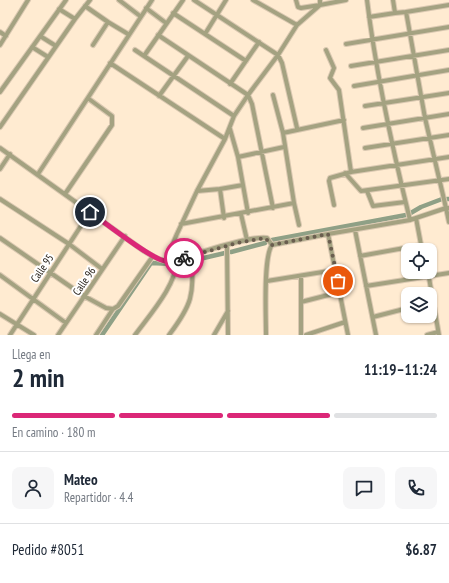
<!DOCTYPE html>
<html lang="es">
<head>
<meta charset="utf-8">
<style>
	body { margin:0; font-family:"PT Sans Narrow",sans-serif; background:#f6f6f7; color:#1f2937; height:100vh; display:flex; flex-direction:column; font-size:15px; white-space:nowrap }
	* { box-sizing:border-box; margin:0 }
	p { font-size:13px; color:#747a83 }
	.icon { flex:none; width:22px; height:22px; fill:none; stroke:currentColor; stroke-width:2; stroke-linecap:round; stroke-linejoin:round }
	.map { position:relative; height:335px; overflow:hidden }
	.sheet { display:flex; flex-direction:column; background:#fff; flex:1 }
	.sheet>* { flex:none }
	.buttons { position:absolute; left:401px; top:243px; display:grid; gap:8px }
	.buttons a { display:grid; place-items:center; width:36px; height:36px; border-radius:8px; background:#fff; box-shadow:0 1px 3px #0004; font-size:20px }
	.pin { position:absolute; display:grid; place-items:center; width:34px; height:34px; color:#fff; margin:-17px; border:2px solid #fff; border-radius:50%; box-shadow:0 1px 4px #0007 }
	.courier { position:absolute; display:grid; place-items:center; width:40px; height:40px; margin:-20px; border:3px solid #db2777; border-radius:50%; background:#fff; color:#222; box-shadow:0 1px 5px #0007 }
	.summary em { font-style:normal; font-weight:700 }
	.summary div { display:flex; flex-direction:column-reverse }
	.summary { display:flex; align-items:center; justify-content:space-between; height:68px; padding:0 12px }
	h1 { font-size:26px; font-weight:700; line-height:30px }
	.bar { display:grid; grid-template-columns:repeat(4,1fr); gap:6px 4px; align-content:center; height:48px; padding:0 12px }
	.bar i { height:5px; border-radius:3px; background:#e0e1e3 }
	.bar .active { background:#db2777 }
	.bar p { grid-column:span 4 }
	.line { display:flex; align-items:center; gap:10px; padding:0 12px; border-top:1px solid #e0e1e3 }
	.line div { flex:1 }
	.round { display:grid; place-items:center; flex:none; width:42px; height:42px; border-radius:8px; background:#f6f6f7 }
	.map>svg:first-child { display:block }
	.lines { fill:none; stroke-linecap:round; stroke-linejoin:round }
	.canal { stroke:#8fa086; stroke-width:4.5 }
	.minor-casing { stroke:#dac8b1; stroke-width:6 }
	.minor { stroke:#a4a281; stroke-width:4 }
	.done { stroke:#6a5e4f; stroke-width:4; stroke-dasharray:0 7.2 }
	.route { stroke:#db2777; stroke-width:5 }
	.labels { text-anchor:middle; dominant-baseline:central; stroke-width:4; stroke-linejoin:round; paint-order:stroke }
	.street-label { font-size:11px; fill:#191209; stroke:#fff }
</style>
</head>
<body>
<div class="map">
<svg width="449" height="335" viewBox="0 0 449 335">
	<rect width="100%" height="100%" fill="#ffebd1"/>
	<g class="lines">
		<path class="canal" d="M 447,199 L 449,199
			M 409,214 L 421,207 L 442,199
			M 272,240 L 406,215
			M 231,252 L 265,243
			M 195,260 L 225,253
			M 179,263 L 189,261
			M 102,335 L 151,263 L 173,264"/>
		<g class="minor-casing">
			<path id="minor" d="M 119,0 L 140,16
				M 194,0 L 278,55 L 282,63 L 297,128
				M 253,0 L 297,25
				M 296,0 L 298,7 L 301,8 L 320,5 L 320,0
				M 367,0 C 376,74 392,147 410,220
				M 85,6 L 108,22
				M 146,8 L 166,23
				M 59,9 L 75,19
				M 406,12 L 449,5
				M 173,13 L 246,61
				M 369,17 L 395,13
				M 0,32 L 6,36
				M 205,34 L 226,0
				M 158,35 L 248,95 L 252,104 L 273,208
				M 40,36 L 56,46
				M 346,44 L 449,27
				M 0,45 L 28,0
				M 93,45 L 108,22 L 128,34
				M 32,47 L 48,57
				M 135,50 L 234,116
				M 326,50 L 334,68 L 330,78 L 339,90 L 351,172
				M 144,56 L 183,0
				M 110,63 L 225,139
				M 351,66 L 449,50
				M 230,84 L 259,42
				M 354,86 L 449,70
				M 0,92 L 66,0
				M 159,96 L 188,56
				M 365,106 L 449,93
				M 0,127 L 75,19 L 90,0
				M 363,128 L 449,114
				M 230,129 L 238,157 L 248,213
				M 283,133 L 344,120
				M 0,148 L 144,251 C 151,255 159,261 167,261 C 175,261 183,257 191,255 C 209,250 250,236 267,238 L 272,245
				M 365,148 L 449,135
				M 238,157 L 284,147
				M 0,169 L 10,154
				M 345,173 L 361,191 L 449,179
				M 38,174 L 152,0
				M 197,191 L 220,189
				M 367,191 L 373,206 L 405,202
				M 65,194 L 112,125 L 112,116 L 89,99
				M 0,199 L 69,244 L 102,269
				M 294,203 L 299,225
				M 334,205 L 329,181 L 330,178 L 351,172 L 449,157
				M 449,208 L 446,208 L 449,222
				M 241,214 L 247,240
				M 224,218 L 220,189 L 243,185
				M 416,218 L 422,250
				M 181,224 L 294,203 L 283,133 L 273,95
				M 355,230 L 376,335
				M 328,234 L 348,335
				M 0,238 L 84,296 L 106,308 L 113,309 L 118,306 L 153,256
				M 227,245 L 228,335
				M 360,256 L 421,245
				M 166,261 L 176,236 L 197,191 L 225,139 L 234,116 L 248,95 L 278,55 L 297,25 L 320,5 L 346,0
				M 428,272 L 439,335
				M 0,275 L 66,323
				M 301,276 L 301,335
				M 267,281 L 335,270
				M 366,286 L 449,273
				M 301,302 L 340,292
				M 0,314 L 34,335
				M 373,317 L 408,308
				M 10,335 L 90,212
				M 58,335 L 125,236
				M 96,335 L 113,309
				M 135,335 C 148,317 179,282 176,260
				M 169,335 C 194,302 193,295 192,255 L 180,249 L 174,242
				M 214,335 L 228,311
				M 266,335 C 266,317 263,257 272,245 L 328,234 L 410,220 L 446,208 L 425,118 L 407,17 L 406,12 L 395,13 L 393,0
				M 306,335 L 345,322
				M 427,335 L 438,332"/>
		</g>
		<use href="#minor" class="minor"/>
	</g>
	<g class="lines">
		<path class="done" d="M 184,258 L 237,243 L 265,238 L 272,245 L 328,234 L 338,281"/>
		<path class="route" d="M 90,212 C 104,222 151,259 165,261 C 171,262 178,259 184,258"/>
	</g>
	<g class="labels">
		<g class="street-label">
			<text transform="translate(42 268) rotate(-56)">Calle 95</text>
			<text transform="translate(84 281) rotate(-56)">Calle 96</text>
		</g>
	</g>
</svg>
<div class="buttons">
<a><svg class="icon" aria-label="locate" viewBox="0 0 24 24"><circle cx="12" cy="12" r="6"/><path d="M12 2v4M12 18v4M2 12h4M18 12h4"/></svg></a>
<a><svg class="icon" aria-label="layers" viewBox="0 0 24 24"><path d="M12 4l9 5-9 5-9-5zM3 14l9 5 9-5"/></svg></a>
</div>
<div class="pin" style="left:338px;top:281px;background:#ea580c"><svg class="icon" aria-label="bag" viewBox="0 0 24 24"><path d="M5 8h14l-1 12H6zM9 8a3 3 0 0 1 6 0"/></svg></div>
<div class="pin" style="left:90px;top:212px;background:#1f2937"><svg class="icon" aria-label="home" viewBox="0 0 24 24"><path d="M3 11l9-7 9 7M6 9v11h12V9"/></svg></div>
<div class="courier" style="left:184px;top:258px"><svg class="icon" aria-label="bike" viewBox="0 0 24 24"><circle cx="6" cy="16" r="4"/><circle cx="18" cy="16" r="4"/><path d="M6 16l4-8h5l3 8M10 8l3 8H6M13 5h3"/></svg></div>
</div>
<section class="sheet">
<div class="summary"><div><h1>2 min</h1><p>Llega en</p></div><em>11:19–11:24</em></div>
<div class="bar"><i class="active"></i><i class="active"></i><i class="active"></i><i></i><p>En camino · 180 m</p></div>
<div class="line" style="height:72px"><a class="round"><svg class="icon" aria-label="person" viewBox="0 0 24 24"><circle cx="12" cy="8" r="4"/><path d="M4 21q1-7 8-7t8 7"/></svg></a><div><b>Mateo</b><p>Repartidor · 4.4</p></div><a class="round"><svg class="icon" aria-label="chat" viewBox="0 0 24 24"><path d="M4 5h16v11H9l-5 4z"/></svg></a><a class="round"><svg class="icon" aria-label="phone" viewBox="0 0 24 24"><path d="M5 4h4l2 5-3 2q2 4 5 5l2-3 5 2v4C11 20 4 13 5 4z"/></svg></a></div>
<div class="line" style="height:52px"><div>Pedido #8051</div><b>$6.87</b></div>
</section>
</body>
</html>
